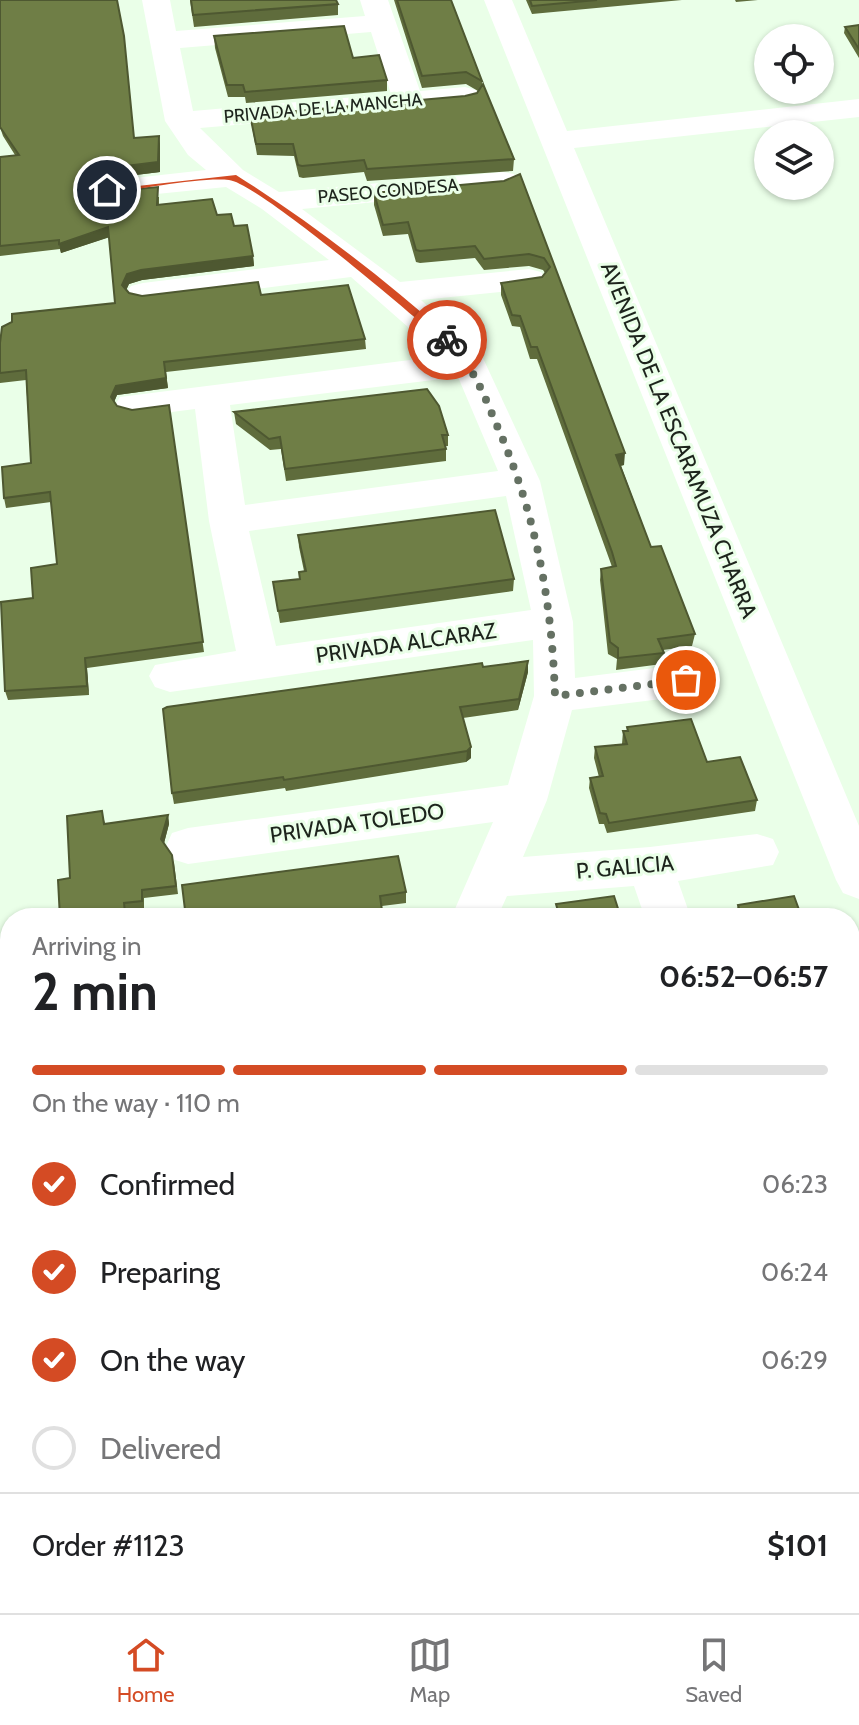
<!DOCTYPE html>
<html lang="en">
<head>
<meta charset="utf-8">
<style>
	body { margin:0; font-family:Cabin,sans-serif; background:#f2f2f2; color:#202124; height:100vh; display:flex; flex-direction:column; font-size:30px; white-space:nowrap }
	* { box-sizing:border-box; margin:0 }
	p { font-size:26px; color:#757577 }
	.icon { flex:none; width:44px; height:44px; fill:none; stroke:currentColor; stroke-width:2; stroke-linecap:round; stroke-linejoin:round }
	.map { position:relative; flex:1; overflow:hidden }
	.details { position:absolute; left:0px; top:908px; width:860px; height:706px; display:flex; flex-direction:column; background:#fff; border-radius:32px 32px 0 0; box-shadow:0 2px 6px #0004 }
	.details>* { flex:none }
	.buttons { position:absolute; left:754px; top:24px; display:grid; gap:16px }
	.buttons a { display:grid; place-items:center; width:80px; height:80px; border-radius:50%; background:#fff; box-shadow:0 2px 6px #0004; font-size:40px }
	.pin { position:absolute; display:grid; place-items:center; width:68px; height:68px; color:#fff; margin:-34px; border:4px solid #fff; border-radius:50%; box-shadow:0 2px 8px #0007 }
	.courier { position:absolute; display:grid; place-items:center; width:80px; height:80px; margin:-40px; border:6px solid #d44b24; border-radius:50%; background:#fff; color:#222; box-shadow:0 2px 10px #0007 }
	.summary em { font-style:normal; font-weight:800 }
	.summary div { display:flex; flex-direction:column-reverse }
	.summary { display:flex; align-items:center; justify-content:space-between; height:136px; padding:0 32px }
	h1 { font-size:52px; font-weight:800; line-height:60px }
	.bar { display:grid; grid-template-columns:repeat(4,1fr); gap:12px 8px; align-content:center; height:96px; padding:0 32px }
	.bar i { height:10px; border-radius:6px; background:#e0e0e0 }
	.bar .selected { background:#d44b24 }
	.bar p { grid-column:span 4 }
	.line { display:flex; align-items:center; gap:20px; padding:0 32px; border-top:2px solid #e0e0e0 }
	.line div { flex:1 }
	ol { padding:0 32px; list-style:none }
	li { display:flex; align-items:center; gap:24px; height:88px }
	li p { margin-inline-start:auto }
	li .icon { padding:8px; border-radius:50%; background:#d44b24; color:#fff; stroke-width:4 }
	li:last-child { color:#757577 }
	li i { width:44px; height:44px; border:4px solid #e0e0e0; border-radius:50% }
	.menu { display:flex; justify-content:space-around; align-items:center; height:112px; border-top:2px solid #e0e0e0; background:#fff; font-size:22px; color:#757577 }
	.menu a { display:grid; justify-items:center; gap:4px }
	.menu .selected { color:#d44b24 }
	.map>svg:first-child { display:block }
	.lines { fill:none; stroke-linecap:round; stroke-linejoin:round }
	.minor { fill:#fff; fill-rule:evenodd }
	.wall { fill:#5f6c3c }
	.shaded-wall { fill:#4e5831 }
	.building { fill:#6f7e46; stroke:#4e5831; stroke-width:2 }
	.route { fill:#d44b24 }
	.done { stroke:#657163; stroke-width:8; stroke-dasharray:0 14.4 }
	.labels { text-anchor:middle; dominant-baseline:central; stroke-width:6; stroke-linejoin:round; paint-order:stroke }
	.far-street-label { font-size:18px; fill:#1d241c; stroke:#eaffe8 }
	.street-label { font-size:22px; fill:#1d241c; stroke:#eaffe8 }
</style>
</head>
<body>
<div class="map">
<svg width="859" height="1613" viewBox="0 0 859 1613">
	<rect width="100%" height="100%" fill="#eaffe8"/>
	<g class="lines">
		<path class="minor" d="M 142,0 L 170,0 L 176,31 L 365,16 L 360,0 L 388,0 L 420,91 L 465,87 L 476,90 L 480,96 L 476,102 L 465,105 L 200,128 L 243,170 L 279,192 L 503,172 L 514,174 L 519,181 L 514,188 L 503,190 L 302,209 L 400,282 L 529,269 L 541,272 L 546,279 L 541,286 L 529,289 L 421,300 L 482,356 L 540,481 L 573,622 L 575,678 L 686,664 L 701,669 L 707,680 L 701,691 L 686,696 L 572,710 L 547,800 L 523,857 L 650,847 L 757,834 L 773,839 L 779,852 L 773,865 L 678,881 L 691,918 L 645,918 L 634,886 L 507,896 L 497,918 L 451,918 L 493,822 L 188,864 L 172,859 L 166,846 L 172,833 L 188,828 L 508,785 L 534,696 L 533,640 L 170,692 L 155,687 L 149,676 L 155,665 L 236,651 L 209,521 L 195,409 L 133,417 L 120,413 L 115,405 L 120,397 L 441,356 L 351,277 L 143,303 L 131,300 L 126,293 L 131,286 L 143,283 L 329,260 L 262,209 L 226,187 L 107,199 L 96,197 L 91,190 L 96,183 L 107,181 L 206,170 L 188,155 L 165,121 ZM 371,32 L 391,94 L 193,111 L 180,48 ZM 458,377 L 498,471 L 245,505 L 230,405 ZM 506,496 L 531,610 L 276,646 L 249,531 Z
			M 484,0 L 512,0 L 567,131 L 859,99 L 859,117 L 574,148 L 859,826 L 859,899 L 843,893 L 836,880 Z
			M 859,1279 L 859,1331 L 850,1332 L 850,1280 Z
			M 859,1576 L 859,1613 L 763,1613 L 767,1604 L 850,1604 L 850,1577 Z"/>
	</g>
	<path class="wall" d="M 190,0 L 338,4 L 338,15 L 194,27 Z
		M 394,0 L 451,0 L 482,81 L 482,86 L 514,159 L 513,171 L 367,181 L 364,172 L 303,178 L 299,177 L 294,156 L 257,155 L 250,115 L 465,96 L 477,93 L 478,91 L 466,84 L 422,88 Z
		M 526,0 L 682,0 L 532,14 Z
		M 735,0 L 758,0 L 736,2 Z
		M 859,25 L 859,58 L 844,33 L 845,27 Z
		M 214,36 L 353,58 L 387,80 L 387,91 L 246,103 L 245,97 L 228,97 L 215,48 Z
		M 0,127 L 135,138 L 159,136 L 160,145 L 160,172 L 95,180 L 91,187 L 94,190 L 105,192 L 159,197 L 159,205 L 217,215 L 234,226 L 253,256 L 254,266 L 142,280 L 129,284 L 126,290 L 129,293 L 142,296 L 261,295 L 365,339 L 366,349 L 166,372 L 168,388 L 117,395 L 114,402 L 117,406 L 132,410 L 169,405 L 204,652 L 87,668 L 89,695 L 8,700 L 5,691 L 33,598 L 57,564 L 51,502 L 6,508 L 4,498 L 31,463 L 26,380 L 0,383 L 0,343 L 115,303 L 109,237 L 61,253 L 60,249 L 0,256 L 0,157 L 15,155 L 3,136 Z
		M 520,174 L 624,465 L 621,466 L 651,547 L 695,634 L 692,646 L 663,650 L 664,653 L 662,664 L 616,670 L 617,659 L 608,654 L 600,580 L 601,569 L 612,567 L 611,564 L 537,359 L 530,359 L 520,327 L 512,326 L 501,295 L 501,283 L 542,277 L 545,273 L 543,270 L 529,266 L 484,270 L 475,258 L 420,263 L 416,262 L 408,234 L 383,236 L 374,205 L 374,193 L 504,181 Z
		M 234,412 L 448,435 L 448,446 L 446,446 L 446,461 L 286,481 L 281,449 L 270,450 L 236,424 Z
		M 298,535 L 514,579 L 513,591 L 280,623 L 273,582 L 300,579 L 304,571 L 299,547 Z
		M 483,667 L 528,672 L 518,710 L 463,718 L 471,758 L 466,762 L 286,791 L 285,788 L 174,804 L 172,793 Z
		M 627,727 L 707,762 L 757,800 L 755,811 L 607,833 L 604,824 L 599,824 L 589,788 L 590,778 L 599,777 L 594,758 L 595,747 L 622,744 L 623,731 L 627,731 Z
		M 168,815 L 169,824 L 164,843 L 174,863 L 178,894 L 144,898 L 144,909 L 127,911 L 127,918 L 60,918 L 70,878 L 104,820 L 105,824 Z
		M 406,892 L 406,903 L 382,906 L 186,918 Z
		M 556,904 L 621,918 L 556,918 Z
		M 738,905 L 802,918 L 736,918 L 735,916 Z
		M 850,1074 L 859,1097 L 859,1273 L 850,1247 Z"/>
	<path class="shaded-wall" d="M 159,136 L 160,145 L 160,172 L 95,180 L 89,192 L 87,182 L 94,170 Z
		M 108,227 L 110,237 L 61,253 L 59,244 Z
		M 253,256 L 254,266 L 142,280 L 129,284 L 124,295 L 122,285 L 127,274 L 141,270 Z
		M 164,362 L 168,388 L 117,395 L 112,407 L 111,397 L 116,386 Z
		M 625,453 L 624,465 L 615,466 L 616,455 Z
		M 85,658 L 87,668 L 89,695 L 87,686 Z
		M 528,661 L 528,672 L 518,710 L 519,699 Z
		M 471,747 L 471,758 L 466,762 L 467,751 Z
		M 168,815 L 169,824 L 163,847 L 161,839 Z
		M 859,1465 L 859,1470 L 850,1472 L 850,1470 L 853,1466 Z"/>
	<path class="building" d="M 0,0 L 117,0 L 124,36 L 134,138 L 159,136 L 158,162 L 94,170 L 87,182 L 94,190 L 105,192 L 158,187 L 157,205 L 212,199 L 217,215 L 231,214 L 234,226 L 247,225 L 253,256 L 141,270 L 127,274 L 122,285 L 129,293 L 142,296 L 258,282 L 261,295 L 348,285 L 365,339 L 164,362 L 166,378 L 116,386 L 111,397 L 117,406 L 132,410 L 169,405 L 203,642 L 85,658 L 87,686 L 5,691 L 1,602 L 33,598 L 31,568 L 57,564 L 50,492 L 4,498 L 2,467 L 31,463 L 26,370 L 0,373 L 0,343 L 2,327 L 12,322 L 12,314 L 115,303 L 108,227 L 59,244 L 59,240 L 0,246 L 0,157 L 19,155 L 0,127 Z
		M 191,0 L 336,0 L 338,4 L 193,15 Z
		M 397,0 L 451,0 L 482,81 L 466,72 L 422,76 Z
		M 530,0 L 597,0 L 532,6 Z
		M 859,25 L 859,49 L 845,27 Z
		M 344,26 L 353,58 L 379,55 L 387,80 L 245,92 L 243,85 L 227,85 L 214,36 Z
		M 483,84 L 514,159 L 367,169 L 364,160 L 302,166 L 298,165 L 293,144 L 256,144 L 250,115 L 465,96 L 477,93 Z
		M 520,174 L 625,453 L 616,455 L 651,547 L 661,546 L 695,634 L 658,639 L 664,653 L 618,658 L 618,648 L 610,642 L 601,569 L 616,566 L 612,552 L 537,347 L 531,347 L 520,316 L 512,315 L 501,283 L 542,277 L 550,267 L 544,258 L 529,254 L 484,259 L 475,246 L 420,251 L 416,250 L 408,222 L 383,225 L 374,193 L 504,181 Z
		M 427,389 L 439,406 L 448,435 L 442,435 L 446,449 L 285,469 L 280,437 L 269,439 L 234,412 Z
		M 495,510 L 514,579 L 278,611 L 273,582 L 300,579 L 299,572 L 306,571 L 298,535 Z
		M 528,661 L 519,699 L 460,707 L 471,747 L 467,751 L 284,780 L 283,777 L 172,793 L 163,709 L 167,707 L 482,663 L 483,667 Z
		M 691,719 L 707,762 L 740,757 L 757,800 L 609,823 L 606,814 L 600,813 L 590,778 L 603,776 L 595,747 L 627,744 L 623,731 L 628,731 L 627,727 Z
		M 102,811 L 104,824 L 168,815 L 161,839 L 172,855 L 176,886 L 142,890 L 142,901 L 124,903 L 125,912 L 84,918 L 60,918 L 58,880 L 70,878 L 67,816 Z
		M 398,856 L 406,892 L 380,896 L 383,918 L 186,918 L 182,885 Z
		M 614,896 L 621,918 L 560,918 L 556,904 Z
		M 794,896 L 802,918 L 742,918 L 738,905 Z
		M 850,1074 L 859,1097 L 859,1252 L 850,1226 Z
		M 859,1381 L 859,1465 L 853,1466 L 850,1459 L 850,1383 Z
		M 151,1604 L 210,1604 L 211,1613 L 151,1613 Z"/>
	<path class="route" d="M 236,175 C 312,223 383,278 450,337 L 450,342 L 443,342 C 413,315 258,183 229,180 C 200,177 138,190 107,193 L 102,190 Z"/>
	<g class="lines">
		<path class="done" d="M 447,340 C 475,369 482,391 498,428 C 536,515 552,602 555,696 L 686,680"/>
	</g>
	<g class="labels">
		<g class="far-street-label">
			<text transform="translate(323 108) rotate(-5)">PRIVADA DE LA MANCHA</text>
			<text transform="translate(388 191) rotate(-5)">PASEO CONDESA</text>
		</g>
		<g class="street-label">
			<text transform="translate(679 440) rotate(68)">AVENIDA DE LA ESCARAMUZA CHARRA</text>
			<text transform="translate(406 643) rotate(-8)">PRIVADA ALCARAZ</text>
			<text transform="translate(357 823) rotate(-8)">PRIVADA TOLEDO</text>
			<text transform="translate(625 867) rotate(-5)">P. GALICIA</text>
		</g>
	</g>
</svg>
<div class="buttons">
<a><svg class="icon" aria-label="locate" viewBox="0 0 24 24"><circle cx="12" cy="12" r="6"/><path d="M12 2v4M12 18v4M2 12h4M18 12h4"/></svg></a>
<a><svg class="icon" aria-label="layers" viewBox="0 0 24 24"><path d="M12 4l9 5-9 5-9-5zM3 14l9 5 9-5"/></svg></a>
</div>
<div class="pin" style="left:686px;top:680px;background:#ea580c"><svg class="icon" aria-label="bag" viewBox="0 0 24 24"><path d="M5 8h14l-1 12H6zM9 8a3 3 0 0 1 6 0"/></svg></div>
<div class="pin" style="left:107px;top:190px;background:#1f2937"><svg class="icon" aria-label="home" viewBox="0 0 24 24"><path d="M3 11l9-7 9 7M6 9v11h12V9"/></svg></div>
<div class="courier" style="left:447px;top:340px"><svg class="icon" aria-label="bike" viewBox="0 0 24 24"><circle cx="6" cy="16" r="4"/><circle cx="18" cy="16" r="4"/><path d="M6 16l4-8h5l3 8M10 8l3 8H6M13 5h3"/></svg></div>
<section class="details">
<div class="summary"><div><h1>2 min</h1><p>Arriving in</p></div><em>06:52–06:57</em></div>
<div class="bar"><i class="selected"></i><i class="selected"></i><i class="selected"></i><i></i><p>On the way · 110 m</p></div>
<ol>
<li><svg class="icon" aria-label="check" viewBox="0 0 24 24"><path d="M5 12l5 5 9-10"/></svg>Confirmed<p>06:23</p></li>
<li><svg class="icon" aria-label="check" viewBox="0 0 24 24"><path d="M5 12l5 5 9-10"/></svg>Preparing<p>06:24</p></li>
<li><svg class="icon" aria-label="check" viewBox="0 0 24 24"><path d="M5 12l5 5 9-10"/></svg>On the way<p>06:29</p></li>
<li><i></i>Delivered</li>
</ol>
<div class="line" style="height:104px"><div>Order #1123</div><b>$101</b></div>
</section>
</div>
<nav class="menu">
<a class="selected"><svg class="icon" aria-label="home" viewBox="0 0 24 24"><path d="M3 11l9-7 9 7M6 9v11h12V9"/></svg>Home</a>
<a><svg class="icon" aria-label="map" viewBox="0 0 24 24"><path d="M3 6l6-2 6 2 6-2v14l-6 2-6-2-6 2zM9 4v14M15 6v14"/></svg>Map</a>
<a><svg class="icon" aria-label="saved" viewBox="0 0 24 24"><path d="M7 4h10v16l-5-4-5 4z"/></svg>Saved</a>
</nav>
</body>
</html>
